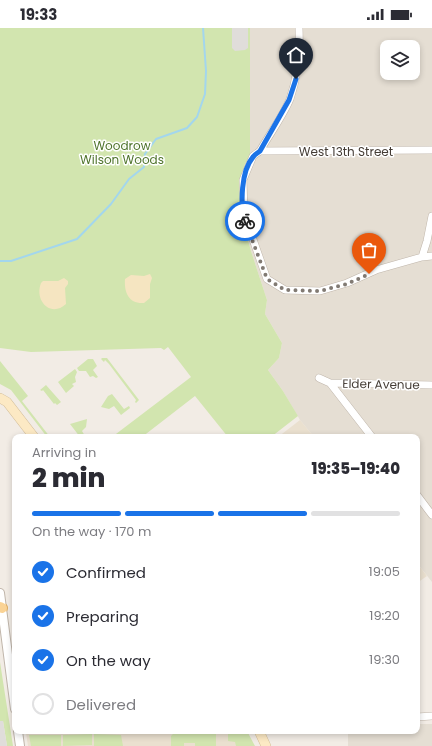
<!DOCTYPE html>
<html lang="en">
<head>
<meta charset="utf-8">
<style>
	body { margin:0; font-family:Poppins,sans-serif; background:#f2f2f3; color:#2b2b33; height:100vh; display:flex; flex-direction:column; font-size:15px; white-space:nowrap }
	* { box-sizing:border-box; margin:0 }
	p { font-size:13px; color:#7c7c81 }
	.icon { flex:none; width:22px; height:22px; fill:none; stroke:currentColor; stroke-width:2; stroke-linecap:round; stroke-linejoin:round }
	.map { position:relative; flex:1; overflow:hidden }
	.drawer { position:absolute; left:12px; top:406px; width:408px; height:300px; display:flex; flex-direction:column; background:#fff; border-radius:8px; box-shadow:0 2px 6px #0003 }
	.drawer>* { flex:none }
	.buttons { position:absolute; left:380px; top:12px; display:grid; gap:8px }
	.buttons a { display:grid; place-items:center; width:40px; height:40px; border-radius:8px; background:#fff; box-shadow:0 2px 6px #0003; font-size:20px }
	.pin { position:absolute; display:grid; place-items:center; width:34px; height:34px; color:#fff; margin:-41px -17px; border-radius:50% 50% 50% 0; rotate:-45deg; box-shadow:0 0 4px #0007 }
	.pin .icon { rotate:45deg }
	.courier { position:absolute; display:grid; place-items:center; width:40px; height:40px; margin:-20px; border:3px solid #1a73e8; border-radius:50%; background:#fff; color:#222; box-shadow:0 1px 5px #0007 }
	.headline em { font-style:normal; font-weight:800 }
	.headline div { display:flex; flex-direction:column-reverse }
	.headline { display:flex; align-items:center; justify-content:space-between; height:68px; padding:0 20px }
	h1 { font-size:26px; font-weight:800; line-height:30px }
	.bar { display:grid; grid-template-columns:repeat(4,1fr); gap:6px 4px; align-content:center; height:48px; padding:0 20px }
	.bar i { height:5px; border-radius:3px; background:#e1e1e2 }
	.bar .current { background:#1a73e8 }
	.bar p { grid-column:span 4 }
	ol { padding:0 20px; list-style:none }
	li { display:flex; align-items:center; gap:12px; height:44px }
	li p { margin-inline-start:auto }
	li .icon { padding:4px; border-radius:50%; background:#1a73e8; color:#fff; stroke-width:4 }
	li:last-child { color:#7c7c81 }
	li i { width:22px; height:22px; border:2px solid #e1e1e2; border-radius:50% }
	.status { display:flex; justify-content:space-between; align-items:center; height:28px; padding:0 20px; background:#fff; direction:ltr }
	.status svg { height:11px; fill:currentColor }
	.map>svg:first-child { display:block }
	.residential { fill:#e5ded3; fill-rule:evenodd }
	.education { fill:#eae0cf }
	.green { fill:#d2e5af }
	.sand { fill:#f5e5c1 }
	.parking { fill:#e0ddda }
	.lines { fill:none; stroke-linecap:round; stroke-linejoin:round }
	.stream { stroke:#a3d6ed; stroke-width:2 }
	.minor-casing { stroke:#c0b6ab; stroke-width:8 }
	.tertiary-casing { stroke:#c0b6ab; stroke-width:10 }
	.secondary-casing { stroke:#d0bb96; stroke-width:10 }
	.primary-casing { stroke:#dfae66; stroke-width:12 }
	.minor { stroke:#fff; stroke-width:7 }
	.tertiary { stroke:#fff; stroke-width:8 }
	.secondary { stroke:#fce9c4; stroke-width:9 }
	.primary { stroke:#fad395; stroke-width:10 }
	.done { stroke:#817a73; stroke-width:4; stroke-dasharray:0 7.2 }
	.route { stroke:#1a73e8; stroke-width:5 }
	.labels { text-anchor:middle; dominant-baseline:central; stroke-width:3; stroke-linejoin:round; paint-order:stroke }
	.park-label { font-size:12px; fill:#4e732b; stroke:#fff }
	.street-label { font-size:12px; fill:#443c35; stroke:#fff }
</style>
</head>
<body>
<div class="status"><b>19:33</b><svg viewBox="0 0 49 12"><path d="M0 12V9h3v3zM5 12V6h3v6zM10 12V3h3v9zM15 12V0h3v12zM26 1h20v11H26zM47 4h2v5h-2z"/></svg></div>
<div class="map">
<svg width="432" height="718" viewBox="0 0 432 718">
	<rect width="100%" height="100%" fill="#f2ece5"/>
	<path class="residential" d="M 250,0 L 432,0 L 432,554 L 417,535 L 417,409 L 314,409 L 300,392 L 283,363 L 268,342 L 279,330 L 282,315 L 265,286 L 267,272 L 251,223 L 240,182 L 241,149 L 245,136 L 250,127 ZM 387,19 L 413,19 L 413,45 L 387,45 Z
		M 417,696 L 432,696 L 432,718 L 348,718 L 348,703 L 417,703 Z"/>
	<path class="education" d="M 300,392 L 314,409 L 278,409 Z
		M 417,535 L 427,548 L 417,555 Z
		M 27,703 L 247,703 L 254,718 L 28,718 L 26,705 Z"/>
	<path class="green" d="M 0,0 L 250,0 L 250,127 L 245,136 L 241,149 L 240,182 L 251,223 L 267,272 L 265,286 L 282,315 L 279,330 L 268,342 L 283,363 L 298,388 L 271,409 L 228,409 L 195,368 L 142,409 L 112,409 L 191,349 L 168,319 L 164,322 L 161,320 L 31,324 L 0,320 Z
		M 102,330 L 107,330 L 139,372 L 136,375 L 135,374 L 136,372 L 109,336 L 105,332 L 104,334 L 101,331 Z
		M 88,331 L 93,331 L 97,338 L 93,342 L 98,349 L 96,350 L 93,348 L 90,349 L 86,343 L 79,343 L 77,340 Z
		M 0,333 L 28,368 L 22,373 L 50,409 L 47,409 L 11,362 L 0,356 Z
		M 75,341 L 77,344 L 75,349 L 76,354 L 72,356 L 74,358 L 66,365 L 58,354 Z
		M 46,357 L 61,374 L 57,377 L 55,375 L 54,376 L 43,362 L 42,363 L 40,362 Z
		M 112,366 L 124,381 L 129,378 L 130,380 L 121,387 L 114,378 L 109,381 L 101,379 L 108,368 Z
		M 87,391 L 86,399 L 82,403 L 85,408 L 87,409 L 80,409 L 70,396 Z
		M 0,634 L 13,718 L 7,718 L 3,693 L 0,693 Z
		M 174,705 L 216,705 L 216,718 L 195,718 L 195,715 L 184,715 L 184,718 L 171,718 L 171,708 Z
		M 228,705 L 248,705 L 255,718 L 236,718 L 235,714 L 228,713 Z
		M 92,706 L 92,717 L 63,718 L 63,707 Z
		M 94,706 L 121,707 L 123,718 L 94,718 Z
		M 29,707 L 61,707 L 61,718 L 31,718 Z"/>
	<path class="sand" d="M 150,246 L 152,250 L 150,256 L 150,270 L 144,275 C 129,276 124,265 125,251 L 131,247 L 144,248 Z
		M 64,250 L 68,253 L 68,256 L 65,260 L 66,276 C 51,290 34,273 41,255 L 43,253 L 58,253 Z"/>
	<path class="parking" d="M 232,0 L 248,0 L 248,20 L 245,22 L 235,23 L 232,20 Z
		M 0,693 L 3,693 L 7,718 L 0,718 Z"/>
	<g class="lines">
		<path class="stream" d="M 0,233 L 11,233 L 77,211 L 111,176 L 129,151 L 144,139 L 145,126 L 156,111 L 187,100 L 197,89 L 205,66 L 206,43 L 203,0"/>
		<g class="minor-casing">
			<path id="minor" d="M 299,0 C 300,24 298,48 290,71 C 283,88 269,107 260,123 L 253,128 L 243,152 L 244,186 L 267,251 L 285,262 L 320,263 L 347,255 L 376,242 L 422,229 L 432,228
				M 260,123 L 432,122
				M 422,229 L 427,213 L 432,188
				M 319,350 L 330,355 L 372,409
				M 330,355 L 432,357
				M 417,467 L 432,487
				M 417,689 L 432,688"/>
		</g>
		<g class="tertiary-casing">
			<path id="tertiary" d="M 0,565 L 15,681
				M 18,703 L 20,718"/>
		</g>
		<g class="secondary-casing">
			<path id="secondary" d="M 0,370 L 7,374 L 34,409
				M 259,703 L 266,718"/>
		</g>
		<g class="primary-casing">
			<path id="primary" d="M 0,579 L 2,580"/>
		</g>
		<use href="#minor" class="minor"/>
		<use href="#tertiary" class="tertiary"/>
		<use href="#secondary" class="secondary"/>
		<use href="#primary" class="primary"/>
	</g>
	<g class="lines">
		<path class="done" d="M 245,193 L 267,251 L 285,262 L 320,263 L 347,256 L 369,246"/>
		<path class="route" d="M 245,193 C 240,176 241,143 253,129 C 255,126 258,125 260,123 L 289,72 L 296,51"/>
	</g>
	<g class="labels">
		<g class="park-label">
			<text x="122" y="117">Woodrow<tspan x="122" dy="14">Wilson Woods</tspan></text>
		</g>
		<g class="street-label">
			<text x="346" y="123">West 13th Street</text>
			<text transform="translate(381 356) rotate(1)">Elder Avenue</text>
		</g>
	</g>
</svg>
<div class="buttons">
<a><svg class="icon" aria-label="layers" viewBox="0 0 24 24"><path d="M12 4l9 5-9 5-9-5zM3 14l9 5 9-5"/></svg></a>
</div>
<div class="pin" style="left:369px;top:246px;background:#ea580c"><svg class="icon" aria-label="bag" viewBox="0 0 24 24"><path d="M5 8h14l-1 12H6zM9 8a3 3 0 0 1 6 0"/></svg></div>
<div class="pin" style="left:296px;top:51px;background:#1f2937"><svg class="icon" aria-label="home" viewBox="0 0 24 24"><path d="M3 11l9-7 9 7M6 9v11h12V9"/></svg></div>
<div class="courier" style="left:245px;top:193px"><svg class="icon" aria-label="bike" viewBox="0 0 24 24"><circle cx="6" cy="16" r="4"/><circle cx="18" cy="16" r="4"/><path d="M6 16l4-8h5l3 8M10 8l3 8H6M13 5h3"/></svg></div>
<section class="drawer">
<div class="headline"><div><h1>2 min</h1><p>Arriving in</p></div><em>19:35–19:40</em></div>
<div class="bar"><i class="current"></i><i class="current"></i><i class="current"></i><i></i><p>On the way · 170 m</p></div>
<ol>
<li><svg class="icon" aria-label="check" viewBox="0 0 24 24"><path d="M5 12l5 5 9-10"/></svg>Confirmed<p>19:05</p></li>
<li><svg class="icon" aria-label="check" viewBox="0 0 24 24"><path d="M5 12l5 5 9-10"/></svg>Preparing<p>19:20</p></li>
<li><svg class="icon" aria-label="check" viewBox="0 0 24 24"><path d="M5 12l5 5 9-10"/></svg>On the way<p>19:30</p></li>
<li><i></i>Delivered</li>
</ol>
</section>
</div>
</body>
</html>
